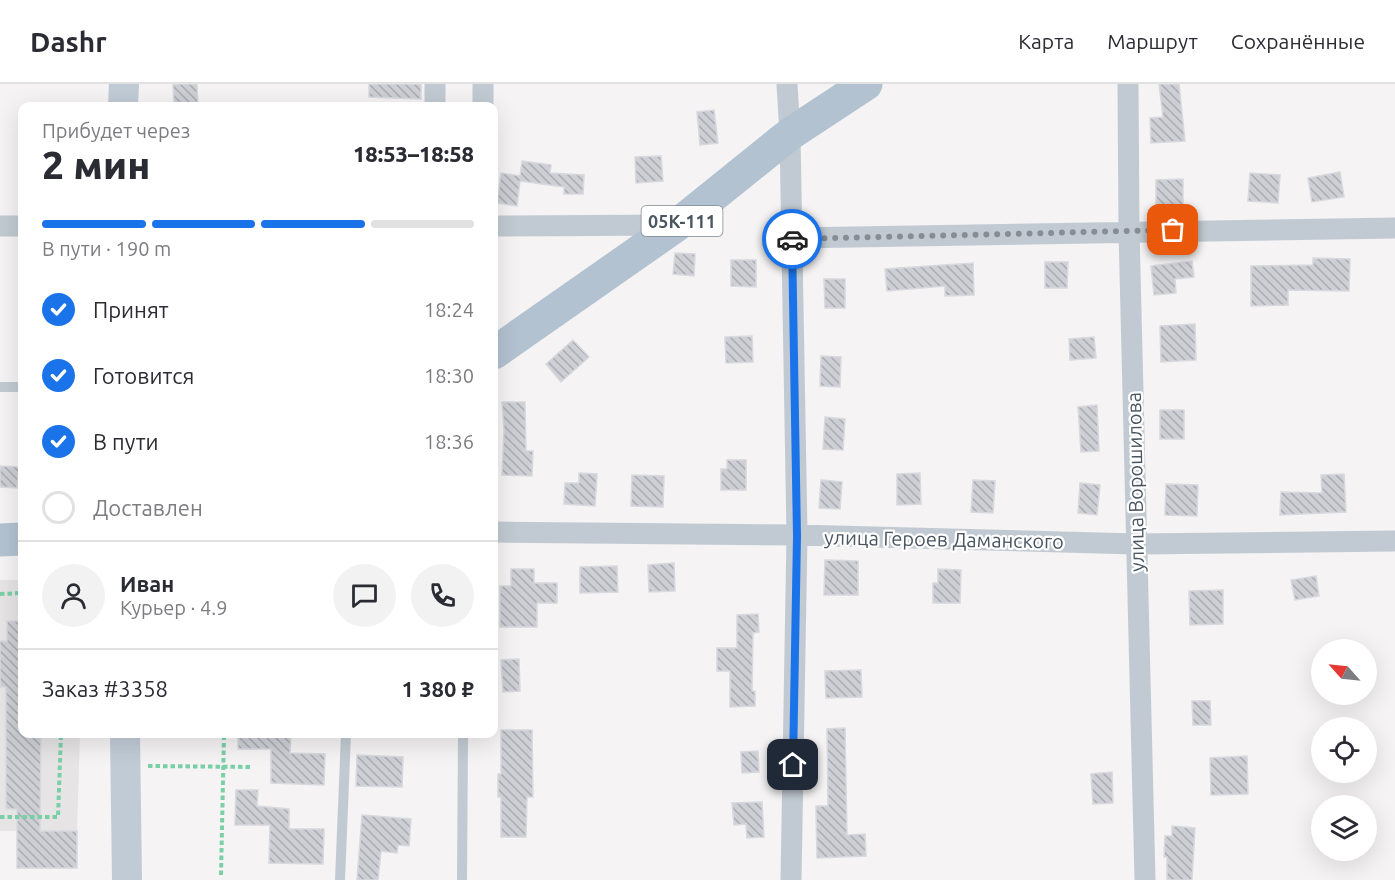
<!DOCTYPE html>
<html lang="ru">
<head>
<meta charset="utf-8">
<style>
	body { margin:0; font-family:Ubuntu,sans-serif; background:#f2f2f3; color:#2b2b33; height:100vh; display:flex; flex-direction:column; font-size:22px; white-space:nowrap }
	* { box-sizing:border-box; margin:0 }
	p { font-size:20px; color:#7c7c81 }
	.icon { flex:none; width:33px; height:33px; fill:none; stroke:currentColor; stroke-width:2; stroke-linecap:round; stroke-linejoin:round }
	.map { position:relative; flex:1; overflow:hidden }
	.details { position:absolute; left:18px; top:18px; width:480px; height:636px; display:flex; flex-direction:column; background:#fff; border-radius:12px; box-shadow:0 6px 24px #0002 }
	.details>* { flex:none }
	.needle { width:39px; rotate:297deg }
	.controls { position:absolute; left:1311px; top:555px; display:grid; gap:12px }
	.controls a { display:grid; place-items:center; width:66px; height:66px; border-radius:50%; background:#fff; box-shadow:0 6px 24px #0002; font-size:30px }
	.pin { position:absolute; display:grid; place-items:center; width:51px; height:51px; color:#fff; margin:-26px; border-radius:12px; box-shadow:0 3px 9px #0006 }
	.courier { position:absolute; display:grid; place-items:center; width:60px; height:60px; margin:-30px; border:4px solid #1a73e8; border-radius:50%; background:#fff; color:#222; box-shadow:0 2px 8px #0007 }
	.headline em { font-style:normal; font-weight:800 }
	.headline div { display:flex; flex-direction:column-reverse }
	.headline { display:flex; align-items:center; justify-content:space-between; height:102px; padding:0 24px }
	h1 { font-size:39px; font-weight:800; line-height:45px }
	.bar { display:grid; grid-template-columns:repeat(4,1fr); gap:9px 6px; align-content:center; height:72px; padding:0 24px }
	.bar i { height:8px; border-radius:4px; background:#e1e1e2 }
	.bar .selected { background:#1a73e8 }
	.bar p { grid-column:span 4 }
	.line { display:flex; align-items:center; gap:15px; padding:0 24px; border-top:2px solid #e1e1e2 }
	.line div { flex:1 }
	.round { display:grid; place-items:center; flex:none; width:63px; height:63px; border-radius:32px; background:#f2f2f3 }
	ol { padding:0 24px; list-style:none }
	li { display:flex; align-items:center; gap:18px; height:66px }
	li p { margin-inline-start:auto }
	li .icon { padding:6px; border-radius:50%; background:#1a73e8; color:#fff; stroke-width:4 }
	li:last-child { color:#7c7c81 }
	li i { width:33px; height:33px; border:3px solid #e1e1e2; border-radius:50% }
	header { display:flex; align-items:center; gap:36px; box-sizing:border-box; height:84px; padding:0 30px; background:#fff; border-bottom:2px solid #e1e1e2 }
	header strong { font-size:28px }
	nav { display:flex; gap:33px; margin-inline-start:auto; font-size:21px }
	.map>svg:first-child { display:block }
	.education { fill:#e6e4e5 }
	.building { fill:url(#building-back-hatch); stroke:#d7d9de; stroke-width:1.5 }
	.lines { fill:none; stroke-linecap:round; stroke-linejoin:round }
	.path { stroke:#7ad0a6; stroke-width:4; stroke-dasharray:4.5 3; stroke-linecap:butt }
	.service { stroke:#c1cad2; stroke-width:10 }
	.minor { stroke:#c1cad2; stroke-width:21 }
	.secondary { stroke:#c1cbd6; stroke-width:30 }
	.primary { stroke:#b3c2d1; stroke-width:33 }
	.done { stroke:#868d94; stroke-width:6; stroke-dasharray:0 10.8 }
	.route { stroke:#1a73e8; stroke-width:8 }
	.labels { text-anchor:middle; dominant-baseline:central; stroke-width:4.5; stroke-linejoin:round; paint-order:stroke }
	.shield { fill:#fff; stroke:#808990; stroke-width:1.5 }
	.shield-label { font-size:18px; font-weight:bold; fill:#4a5661 }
	.street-label { font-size:20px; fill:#4a5661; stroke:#fff }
</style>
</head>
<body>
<header>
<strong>Dashr</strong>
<nav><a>Карта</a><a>Маршрут</a><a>Сохранённые</a></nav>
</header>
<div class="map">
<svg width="1395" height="796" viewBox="0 0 1395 796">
	<defs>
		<pattern id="building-back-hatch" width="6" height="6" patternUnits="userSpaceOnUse" patternTransform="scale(1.5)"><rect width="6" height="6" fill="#cdcfd5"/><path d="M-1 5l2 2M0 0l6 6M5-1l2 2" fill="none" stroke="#a8abb0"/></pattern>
	</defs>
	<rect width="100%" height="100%" fill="#f5f3f3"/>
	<path class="education" d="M 0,496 L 22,496 L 22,650 L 80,650 L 77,747 L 0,747 Z"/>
	<path class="building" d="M 173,0 L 197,0 L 198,21 L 174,22 Z
		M 369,0 L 421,0 L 421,15 L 369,13 Z
		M 1159,0 L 1179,0 L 1185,57 L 1151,59 L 1150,34 L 1163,33 Z
		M 714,26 L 718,59 L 700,61 L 697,28 Z
		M 661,72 L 663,97 L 636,99 L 635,73 Z
		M 522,77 L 551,81 L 550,89 L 584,91 L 583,110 L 564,110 L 564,103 L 520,97 L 517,122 L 497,119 L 501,89 L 520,92 Z
		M 1340,88 L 1344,113 L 1312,118 L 1308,94 Z
		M 1250,89 L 1280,91 L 1278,119 L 1248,117 Z
		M 1183,95 L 1183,124 L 1156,124 L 1156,96 Z
		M 675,169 L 695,170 L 694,192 L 673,190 Z
		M 1313,174 L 1350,175 L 1349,207 L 1288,206 L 1288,221 L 1251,222 L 1251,182 L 1313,181 Z
		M 731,176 L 756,176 L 756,203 L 731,202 Z
		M 1192,177 L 1194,193 L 1175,195 L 1176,209 L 1154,211 L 1151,182 Z
		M 1045,178 L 1068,178 L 1067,204 L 1045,204 Z
		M 973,179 L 974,211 L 945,212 L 945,202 L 887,207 L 885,185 Z
		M 824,195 L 845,195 L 845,224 L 825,224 Z
		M 1195,240 L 1196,276 L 1161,278 L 1160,242 Z
		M 752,252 L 753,278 L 726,279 L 725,253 Z
		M 1094,253 L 1096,274 L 1070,276 L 1069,255 Z
		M 573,256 L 589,273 L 561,298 L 546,280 Z
		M 821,272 L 841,273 L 840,303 L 820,302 Z
		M 502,318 L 525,318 L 526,367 L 533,367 L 532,392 L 502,391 L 504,346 Z
		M 1097,321 L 1099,367 L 1081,368 L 1078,323 Z
		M 1160,326 L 1184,326 L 1184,355 L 1160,355 Z
		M 825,333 L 845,335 L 843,366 L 823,365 Z
		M 727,376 L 746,376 L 746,406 L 721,406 L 721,385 L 727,385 Z
		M 0,382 L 19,383 L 17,404 L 0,403 Z
		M 579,389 L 597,390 L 595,422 L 564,420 L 565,399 L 579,399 Z
		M 920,389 L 921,420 L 897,421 L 897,390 Z
		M 1344,390 L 1346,428 L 1280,431 L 1281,408 L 1322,409 L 1321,391 Z
		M 632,391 L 664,392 L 663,423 L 631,422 Z
		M 821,396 L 842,398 L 840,425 L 819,424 Z
		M 973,396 L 995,397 L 993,429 L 971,428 Z
		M 1080,399 L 1100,401 L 1097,431 L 1078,429 Z
		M 1166,400 L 1198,401 L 1197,432 L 1165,431 Z
		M 825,476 L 858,477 L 858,511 L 824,511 Z
		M 674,479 L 675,507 L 649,508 L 648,481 Z
		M 617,482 L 618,508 L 580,509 L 580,483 Z
		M 511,485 L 534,485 L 534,499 L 557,499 L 557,519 L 537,519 L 537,543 L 500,543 L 500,502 L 511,502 Z
		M 938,485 L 961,486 L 960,519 L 933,519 L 933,499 L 938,499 Z
		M 1316,492 L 1319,512 L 1295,516 L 1291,496 Z
		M 1223,506 L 1223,540 L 1190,541 L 1189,507 Z
		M 758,530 L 759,548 L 753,549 L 752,607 L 755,607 L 755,622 L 730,623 L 730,587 L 717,587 L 717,564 L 737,564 L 737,531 Z
		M 7,537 L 22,537 L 22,650 L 41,650 L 40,747 L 77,747 L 77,784 L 17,784 L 17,725 L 6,725 L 6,603 L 0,603 L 0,557 L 7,557 Z
		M 519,575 L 520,607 L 503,608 L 501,576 Z
		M 861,586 L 862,613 L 826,614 L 825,587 Z
		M 1192,617 L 1210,617 L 1211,641 L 1193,641 Z
		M 845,644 L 847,751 L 865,750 L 866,772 L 817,774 L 816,722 L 828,722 L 827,645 Z
		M 501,646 L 532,646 L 533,713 L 527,713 L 526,753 L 501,753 L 501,713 L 498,713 L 498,690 L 501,690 Z
		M 238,650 L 291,650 L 290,669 L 325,670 L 324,701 L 271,699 L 271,665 L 238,665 Z
		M 758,667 L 759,688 L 742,689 L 741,668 Z
		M 357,671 L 403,673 L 402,703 L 356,702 Z
		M 1247,672 L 1248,710 L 1211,711 L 1210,674 Z
		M 1112,688 L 1113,719 L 1093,720 L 1091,690 Z
		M 236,706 L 258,706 L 257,722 L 289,725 L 289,745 L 324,745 L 323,780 L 269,779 L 270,741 L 235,741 Z
		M 762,718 L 764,753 L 747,754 L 746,740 L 734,741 L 732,719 Z
		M 362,731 L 411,735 L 409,762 L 398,761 L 397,769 L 381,767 L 378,796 L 357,796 Z
		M 1172,742 L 1195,744 L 1192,796 L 1167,796 L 1167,773 L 1164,773 L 1165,752 L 1172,752 Z"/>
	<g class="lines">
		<path class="path" d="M 0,510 L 22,509
			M 148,682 L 252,683
			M 0,733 L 58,733 L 61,650
			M 221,791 L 224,650"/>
		<path class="service" d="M 0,303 L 22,303
			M 340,796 L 346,650
			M 462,796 L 463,650"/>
		<path class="minor" d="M 787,0 L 790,50 L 797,451 L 791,796
			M 1128,0 L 1129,147 L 1145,796
			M 435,22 L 435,0
			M 483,22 L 483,0
			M 0,142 L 22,142
			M 494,142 L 676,141
			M 792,154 L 1395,144
			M 494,448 L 797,451 L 1136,460 L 1395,457"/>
		<path class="secondary" d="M 123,22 L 124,0
			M 125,650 L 127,796"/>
		<path class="primary" d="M 494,269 L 677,141 L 790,50 L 866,0
			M 0,456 L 22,455"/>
	</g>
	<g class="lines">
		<path class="done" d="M 792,155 L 1173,146"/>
		<path class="route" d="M 792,155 L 797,452 L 793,681"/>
	</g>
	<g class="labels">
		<rect class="shield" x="641.5" y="122" width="81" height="30" rx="4.5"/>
		<g class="shield-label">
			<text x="682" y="137">05К-111</text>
		</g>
		<g class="street-label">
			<text transform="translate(1135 398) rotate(-91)">улица Ворошилова</text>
			<text transform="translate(944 455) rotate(1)">улица Героев Даманского</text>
		</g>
	</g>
</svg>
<div class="controls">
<a><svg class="needle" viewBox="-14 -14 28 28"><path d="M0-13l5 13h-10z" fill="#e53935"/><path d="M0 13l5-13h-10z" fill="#7c7c81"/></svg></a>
<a><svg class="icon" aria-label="locate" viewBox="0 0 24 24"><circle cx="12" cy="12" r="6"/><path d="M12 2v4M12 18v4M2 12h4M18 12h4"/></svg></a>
<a><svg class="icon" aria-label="layers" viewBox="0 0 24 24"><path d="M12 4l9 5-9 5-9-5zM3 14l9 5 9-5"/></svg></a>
</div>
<div class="pin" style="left:1173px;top:146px;background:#ea580c"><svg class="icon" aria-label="bag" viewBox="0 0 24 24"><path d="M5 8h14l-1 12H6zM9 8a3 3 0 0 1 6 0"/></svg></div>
<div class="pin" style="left:793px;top:681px;background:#1f2937"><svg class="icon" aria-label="home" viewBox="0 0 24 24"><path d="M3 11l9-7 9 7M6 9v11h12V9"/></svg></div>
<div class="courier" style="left:792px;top:155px"><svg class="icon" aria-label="car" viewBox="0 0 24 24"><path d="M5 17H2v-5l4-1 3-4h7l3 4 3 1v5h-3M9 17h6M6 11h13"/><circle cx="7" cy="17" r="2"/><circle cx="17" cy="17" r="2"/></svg></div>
<section class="details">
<div class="headline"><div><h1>2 мин</h1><p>Прибудет через</p></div><em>18:53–18:58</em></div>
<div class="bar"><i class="selected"></i><i class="selected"></i><i class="selected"></i><i></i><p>В пути · 190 m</p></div>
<ol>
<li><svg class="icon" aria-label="check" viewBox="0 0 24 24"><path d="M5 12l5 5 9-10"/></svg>Принят<p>18:24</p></li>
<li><svg class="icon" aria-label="check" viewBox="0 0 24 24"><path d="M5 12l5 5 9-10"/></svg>Готовится<p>18:30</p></li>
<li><svg class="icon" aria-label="check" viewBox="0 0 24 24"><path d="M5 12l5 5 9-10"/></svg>В пути<p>18:36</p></li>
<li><i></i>Доставлен</li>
</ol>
<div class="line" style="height:108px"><a class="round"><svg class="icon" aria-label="person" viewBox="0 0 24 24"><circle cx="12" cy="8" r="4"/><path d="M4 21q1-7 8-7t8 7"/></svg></a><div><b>Иван</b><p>Курьер · 4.9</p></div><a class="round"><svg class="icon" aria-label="chat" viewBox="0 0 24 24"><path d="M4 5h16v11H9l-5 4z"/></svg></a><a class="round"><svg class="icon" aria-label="phone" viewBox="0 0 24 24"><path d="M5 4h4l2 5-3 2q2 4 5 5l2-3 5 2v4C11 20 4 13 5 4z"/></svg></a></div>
<div class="line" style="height:78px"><div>Заказ #3358</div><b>1 380 ₽</b></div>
</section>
</div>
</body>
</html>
